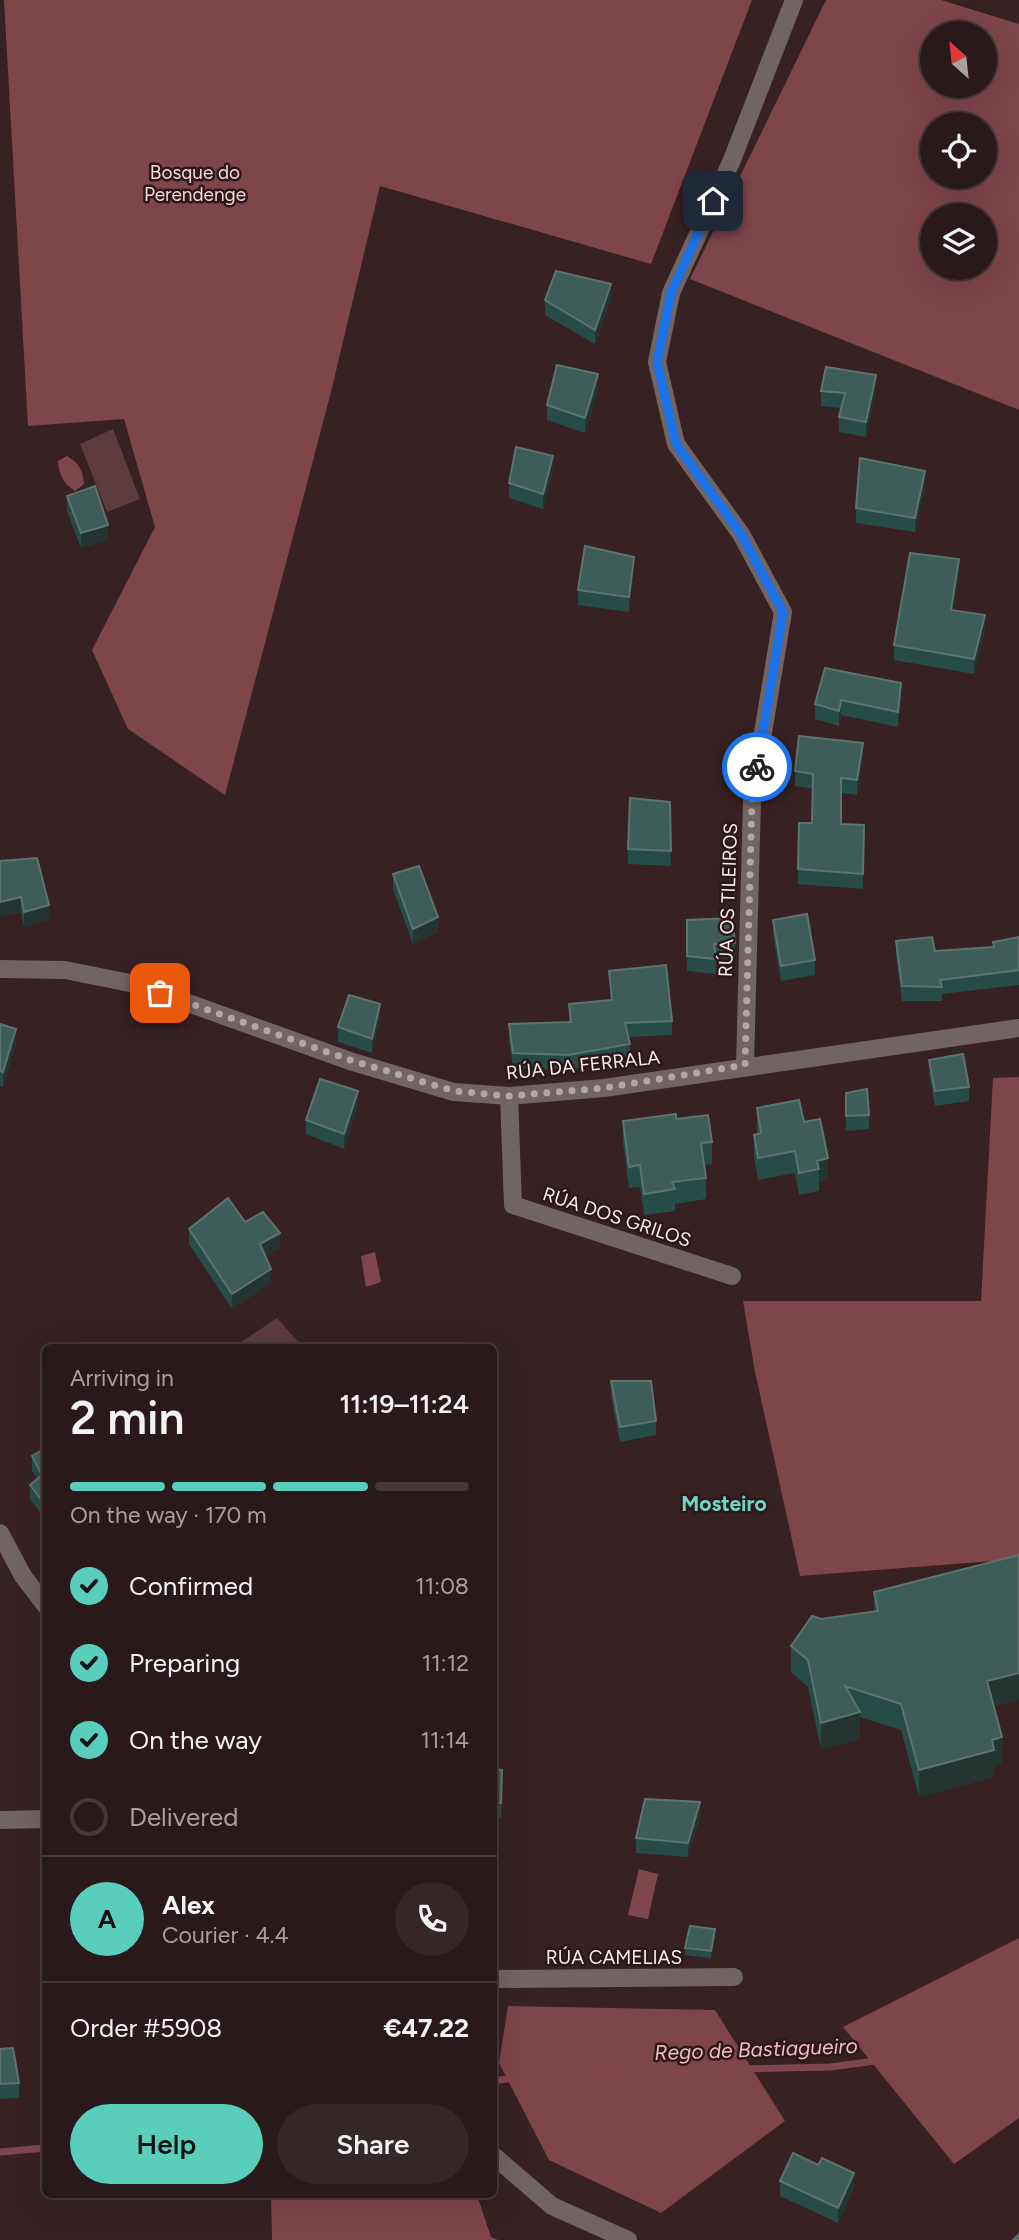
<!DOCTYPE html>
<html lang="en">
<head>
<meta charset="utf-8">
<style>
	body { margin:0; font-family:Figtree,sans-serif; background:#352627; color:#f1f3f6; height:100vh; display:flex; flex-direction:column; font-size:26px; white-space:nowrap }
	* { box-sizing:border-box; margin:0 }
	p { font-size:23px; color:#a5a0a2 }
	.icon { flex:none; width:38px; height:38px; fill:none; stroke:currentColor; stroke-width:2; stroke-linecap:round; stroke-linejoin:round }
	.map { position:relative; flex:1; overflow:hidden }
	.sheet { position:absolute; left:42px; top:1344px; width:455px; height:854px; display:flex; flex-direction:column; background:#29191a; border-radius:10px; box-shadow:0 7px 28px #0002,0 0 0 2px #453839 }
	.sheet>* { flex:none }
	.needle { width:46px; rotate:333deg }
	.fabs { position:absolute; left:920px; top:21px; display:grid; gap:14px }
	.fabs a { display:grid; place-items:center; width:77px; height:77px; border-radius:50%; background:#29191a; box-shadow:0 7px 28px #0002,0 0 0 2px #453839; font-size:35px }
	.pin { position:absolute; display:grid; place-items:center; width:60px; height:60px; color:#fff; margin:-30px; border-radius:14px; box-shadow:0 4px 10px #0006 }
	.courier { position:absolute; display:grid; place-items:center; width:70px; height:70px; margin:-35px; border:5px solid #1a73e8; border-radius:50%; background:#fff; color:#222; box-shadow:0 2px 9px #0007 }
	.head em { font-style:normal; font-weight:600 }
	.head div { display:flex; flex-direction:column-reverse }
	.head { display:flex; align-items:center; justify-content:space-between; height:119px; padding:0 28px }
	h1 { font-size:46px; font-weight:600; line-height:52px }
	.bar { display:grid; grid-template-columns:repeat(4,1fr); gap:10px 7px; align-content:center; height:84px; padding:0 28px }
	.bar i { height:9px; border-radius:5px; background:#453839 }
	.bar .on { background:#5acebc }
	.bar p { grid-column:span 4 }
	.line { display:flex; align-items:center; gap:18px; padding:0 28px; border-top:2px solid #453839 }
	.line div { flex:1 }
	.round { display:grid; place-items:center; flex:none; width:74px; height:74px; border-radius:37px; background:#352627 }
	ol { padding:0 28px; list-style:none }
	li { display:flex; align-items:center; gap:21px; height:77px }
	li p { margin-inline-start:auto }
	li .icon { padding:7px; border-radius:50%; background:#5acebc; color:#111; stroke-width:4 }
	li:last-child { color:#a5a0a2 }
	li i { width:38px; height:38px; border:4px solid #453839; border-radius:50% }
	.button { display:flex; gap:14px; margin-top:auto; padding:14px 28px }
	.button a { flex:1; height:80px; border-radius:42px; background:#5acebc; color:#111; font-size:28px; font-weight:600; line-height:80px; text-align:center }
	.button a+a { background:#352627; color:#f1f3f6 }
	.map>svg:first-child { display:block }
	.green { fill:#5d3b3f }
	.forest { fill:#7e454b; fill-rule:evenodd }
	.water { fill:#80464d }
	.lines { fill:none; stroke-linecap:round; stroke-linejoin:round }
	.stream { stroke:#80464d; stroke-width:7 }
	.minor { stroke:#706465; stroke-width:18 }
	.wall { fill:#274c47 }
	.shaded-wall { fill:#243431 }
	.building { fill:#3e5d58; stroke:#5c7470; stroke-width:2 }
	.done { stroke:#b7a5a6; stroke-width:7; stroke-dasharray:0 12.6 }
	.route { stroke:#1a73e8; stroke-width:9 }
	.labels { text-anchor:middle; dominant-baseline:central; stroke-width:5; stroke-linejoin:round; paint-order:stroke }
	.park-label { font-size:19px; fill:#fcd5d8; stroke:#2c181a }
	.street-label { font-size:19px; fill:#fceced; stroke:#2c181a }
	.neighbourhood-label { font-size:21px; font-weight:bold; fill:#70d7c6; stroke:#2c181a }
	.water-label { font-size:21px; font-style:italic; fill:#f5bdc1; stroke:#2c181a }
</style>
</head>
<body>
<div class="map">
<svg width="1019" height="2240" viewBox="0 0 1019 2240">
	<rect width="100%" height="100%" fill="#372123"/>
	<path class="green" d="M 113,429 L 140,499 L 107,512 L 80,444 Z
		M 277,1318 L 300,1344 L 296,1347 L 234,1347 Z"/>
	<path class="forest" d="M 4,0 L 752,0 L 651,264 L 380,186 L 331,392 L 225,795 L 128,729 L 92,650 L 155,527 L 124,419 L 28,426 Z
		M 826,0 L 941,0 L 1019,24 L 1019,410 L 690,279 ZM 933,33 L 985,33 L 985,86 L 933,86 ZM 933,124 L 985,124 L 985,177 L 933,177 ZM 985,215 L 985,268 L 933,268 L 933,215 Z
		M 1019,1077 L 1019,1559 L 800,1576 L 755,1372 L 743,1301 L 981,1301 L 993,1078 Z
		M 1019,1938 L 1019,2118 L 954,2164 L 843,2027 Z
		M 508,2006 L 715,2010 L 785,2121 L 661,2213 L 549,2160 L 499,2063 Z
		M 271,2195 L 477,2195 L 491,2237 L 498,2240 L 272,2240 Z"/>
	<path class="water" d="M 67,456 C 79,463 83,470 84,484 L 75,491 C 63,483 59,475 58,461 Z
		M 375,1252 L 381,1282 L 366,1287 L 361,1256 Z
		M 639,1869 L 658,1874 L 648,1919 L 628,1915 Z"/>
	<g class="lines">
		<path class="stream" d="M 494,2081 L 547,2073 L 830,2067 L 1019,2042
			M 0,2152 L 46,2148"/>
		<path class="minor" d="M 0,969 L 65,970 L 135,984 L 350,1061 L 454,1092 L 509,1096 L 604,1088 L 1019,1028
			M 745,1065 L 752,799 L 783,612 L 741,534 L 676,444 L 657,362 L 671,293 L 732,160 L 794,0
			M 509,1096 L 513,1205 L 732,1276
			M 0,1533 L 23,1576 L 46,1606
			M 0,1820 L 46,1819
			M 494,1979 L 734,1977
			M 494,2156 L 552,2206 L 628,2240"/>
	</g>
	<path class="wall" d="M 611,299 L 595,344 L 545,315 L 545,300 Z
		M 598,389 L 585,433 L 547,420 L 547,405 Z
		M 876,390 L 866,437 L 839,432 L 839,417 L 841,408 L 821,406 L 821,391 Z
		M 553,471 L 543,509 L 509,498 L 509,483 Z
		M 925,486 L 915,532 L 856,523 L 856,508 Z
		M 67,496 L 108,540 L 81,548 L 67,511 Z
		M 634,572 L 629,612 L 578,605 L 578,590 Z
		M 959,573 L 953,610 L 985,629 L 974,674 L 894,660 L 894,645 Z
		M 825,668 L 901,698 L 898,727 L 841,715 L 839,726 L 815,719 L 815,704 Z
		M 863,758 L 857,795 L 841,793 L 841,824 L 864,825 L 863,889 L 798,884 L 798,869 L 812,823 L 813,789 L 795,786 L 795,771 Z
		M 670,802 L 671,866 L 628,864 L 628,849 Z
		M 0,861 L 49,920 L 24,927 L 21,912 L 0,917 Z
		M 393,874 L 438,932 L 413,944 L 393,889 Z
		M 687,920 L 735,943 L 735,958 L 716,959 L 716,974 L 687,971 Z
		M 773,920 L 815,960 L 815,975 L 781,981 L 773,935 Z
		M 1019,937 L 1019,985 L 942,994 L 942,1001 L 902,1001 L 896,956 L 896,941 L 935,951 L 993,947 L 993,942 Z
		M 609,971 L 672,1021 L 672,1035 L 629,1037 L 630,1044 L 630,1059 L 568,1070 L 513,1068 L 509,1039 L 509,1024 L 569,1022 L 569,1004 L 611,1000 Z
		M 380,1019 L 372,1053 L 338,1042 L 338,1027 Z
		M 0,1024 L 16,1043 L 3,1087 L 0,1086 Z
		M 929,1060 L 969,1087 L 969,1101 L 935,1106 L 929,1075 Z
		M 846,1093 L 869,1115 L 869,1129 L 846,1131 Z
		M 358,1105 L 344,1149 L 306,1134 L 306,1120 Z
		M 757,1108 L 804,1122 L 828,1180 L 819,1182 L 819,1191 L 799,1195 L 795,1173 L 758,1180 L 754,1157 L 754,1135 L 757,1134 Z
		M 676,1119 L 712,1142 L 712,1164 L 704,1165 L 706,1178 L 706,1199 L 675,1204 L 675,1211 L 644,1215 L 640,1187 L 629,1188 L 623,1143 L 623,1121 Z
		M 245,1222 L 280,1248 L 265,1256 L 271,1283 L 232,1309 L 189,1244 L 189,1229 Z
		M 611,1381 L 656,1421 L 656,1435 L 620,1442 L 611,1396 Z
		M 46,1448 L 46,1520 L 30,1499 L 30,1485 L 37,1479 L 32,1471 L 32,1456 Z
		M 1019,1555 L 1019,1700 L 994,1706 L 1002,1763 L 994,1766 L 994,1777 L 919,1797 L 901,1730 L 860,1717 L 860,1739 L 821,1749 L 808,1687 L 791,1672 L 791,1646 L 821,1619 L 874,1611 L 874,1592 Z
		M 494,1769 L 502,1785 L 501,1817 L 494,1818 Z
		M 700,1817 L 688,1857 L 636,1853 L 636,1838 Z
		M 715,1936 L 711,1958 L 685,1955 L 685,1948 Z
		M 0,2049 L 19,2083 L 19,2098 L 0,2099 Z
		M 780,2181 L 854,2188 L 838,2223 L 780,2196 Z"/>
	<path class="shaded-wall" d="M 611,284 L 611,299 L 595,344 L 595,330 Z
		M 598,374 L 598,389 L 585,433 L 585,418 Z
		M 876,375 L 876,390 L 866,437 L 866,422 Z
		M 553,456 L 553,471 L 543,509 L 543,494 Z
		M 925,471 L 925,486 L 915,532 L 915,518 Z
		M 108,525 L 108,540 L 81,548 L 81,533 Z
		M 634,557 L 634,572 L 629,612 L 629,597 Z
		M 959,559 L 959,573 L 951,625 L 951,610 Z
		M 985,615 L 985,629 L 974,674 L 974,659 Z
		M 901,683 L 901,698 L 898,727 L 898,712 Z
		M 841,700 L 841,715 L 839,726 L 839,711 Z
		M 863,743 L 863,758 L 857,795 L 857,780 Z
		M 21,897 L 21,912 L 0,917 L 0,902 Z
		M 49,905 L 49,920 L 24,927 L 24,912 Z
		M 438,917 L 438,932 L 413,944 L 413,929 Z
		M 380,1004 L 380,1019 L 372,1053 L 372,1039 Z
		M 16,1029 L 16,1043 L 3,1087 L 3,1072 Z
		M 358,1091 L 358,1105 L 344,1149 L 344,1134 Z
		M 828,1158 L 828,1180 L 819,1182 L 819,1169 L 817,1161 Z
		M 280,1233 L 280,1248 L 260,1259 L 260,1244 Z
		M 271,1269 L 271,1283 L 232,1309 L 232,1294 Z
		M 1019,1673 L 1019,1700 L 987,1708 L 987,1681 Z
		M 860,1712 L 860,1739 L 821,1749 L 821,1723 Z
		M 1002,1737 L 1002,1763 L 994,1766 L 994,1777 L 919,1797 L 919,1770 L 992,1740 Z
		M 700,1802 L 700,1817 L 688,1857 L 688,1843 Z
		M 715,1929 L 715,1936 L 711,1958 L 711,1951 Z
		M 854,2173 L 854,2188 L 838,2223 L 838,2208 Z"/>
	<path class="building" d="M 556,271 L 611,284 L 595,330 L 545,300 Z
		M 557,365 L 598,374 L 585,418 L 547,405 Z
		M 826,367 L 876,375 L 866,422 L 839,417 L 845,393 L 821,391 Z
		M 516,447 L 553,456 L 543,494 L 509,483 Z
		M 860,458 L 925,471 L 915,518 L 856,508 Z
		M 95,486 L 108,525 L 81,533 L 67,496 Z
		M 585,546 L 634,557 L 629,597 L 578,590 Z
		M 910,553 L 959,559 L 951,610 L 985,615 L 974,659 L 894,645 Z
		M 825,668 L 901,683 L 898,712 L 841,700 L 839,711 L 815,704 Z
		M 799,736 L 863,743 L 857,780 L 841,778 L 841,824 L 864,825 L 863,874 L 798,869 L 799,823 L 812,823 L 813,774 L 795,771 Z
		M 630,798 L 670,802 L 671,851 L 628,849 Z
		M 37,858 L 49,905 L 24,912 L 21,897 L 0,902 L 0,861 Z
		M 419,866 L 438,917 L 413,929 L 393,874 Z
		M 807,914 L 815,960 L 781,966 L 773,920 Z
		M 732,918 L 735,943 L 714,944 L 716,959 L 687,956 L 687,920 Z
		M 932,937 L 935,951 L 994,947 L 993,942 L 1019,937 L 1019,970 L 940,980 L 942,987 L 902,986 L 896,941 Z
		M 666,965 L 672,1021 L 625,1023 L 630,1044 L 568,1055 L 513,1053 L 509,1024 L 571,1022 L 569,1004 L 612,1000 L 609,971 Z
		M 349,995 L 380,1004 L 372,1039 L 338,1027 Z
		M 0,1024 L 16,1029 L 3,1072 L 0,1071 Z
		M 963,1054 L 969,1087 L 935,1091 L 929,1060 Z
		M 320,1079 L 358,1091 L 344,1134 L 306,1120 Z
		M 867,1089 L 869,1115 L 846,1116 L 846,1093 Z
		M 799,1100 L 804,1122 L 820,1119 L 828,1158 L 817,1161 L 819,1169 L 799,1173 L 795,1151 L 758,1158 L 754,1135 L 761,1133 L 757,1108 Z
		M 676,1114 L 676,1119 L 708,1115 L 712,1142 L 701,1143 L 706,1178 L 672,1182 L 675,1189 L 644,1194 L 640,1165 L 629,1167 L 623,1121 Z
		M 228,1198 L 245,1222 L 263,1212 L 280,1233 L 260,1244 L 271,1269 L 232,1294 L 189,1229 Z
		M 611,1381 L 651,1381 L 656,1421 L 620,1427 Z
		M 46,1448 L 46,1506 L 30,1485 L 42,1475 L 32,1456 Z
		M 1019,1555 L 1019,1673 L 987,1681 L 1002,1737 L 992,1740 L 994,1750 L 919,1770 L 901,1704 L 845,1686 L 860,1712 L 821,1723 L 808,1660 L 791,1646 L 812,1616 L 821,1619 L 878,1611 L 874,1592 Z
		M 494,1769 L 502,1770 L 501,1803 L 494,1803 Z
		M 645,1799 L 700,1802 L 688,1843 L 636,1838 Z
		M 690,1926 L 715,1929 L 711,1951 L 685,1948 Z
		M 13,2048 L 19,2083 L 0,2084 L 0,2049 Z
		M 793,2153 L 818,2165 L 822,2158 L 854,2173 L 838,2208 L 780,2181 Z
		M 1019,2234 L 1019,2240 L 1013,2240 Z"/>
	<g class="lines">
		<path class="done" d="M 160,993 L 350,1060 L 454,1091 L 509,1096 L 604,1088 L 745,1065 L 752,799 L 757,767"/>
		<path class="route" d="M 713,201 L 671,293 L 657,362 L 676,444 L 741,534 L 783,612 L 757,767"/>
	</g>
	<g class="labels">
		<g class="park-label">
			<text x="195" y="172">Bosque do<tspan x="195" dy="22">Perendenge</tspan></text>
		</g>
		<g class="street-label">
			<text transform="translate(728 900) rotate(-88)">RÚA OS TILEIROS</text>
			<text transform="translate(583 1065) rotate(-6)">RÚA DA FERRALA</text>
			<text transform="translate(617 1217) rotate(18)">RÚA DOS GRILOS</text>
			<text x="614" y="1957">RÚA CAMELIAS</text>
		</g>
		<g class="neighbourhood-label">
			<text x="724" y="1503">Mosteiro</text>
		</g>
		<g class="water-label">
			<text transform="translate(756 2049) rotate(-2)">Rego de Bastiagueiro</text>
		</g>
	</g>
</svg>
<div class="fabs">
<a><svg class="needle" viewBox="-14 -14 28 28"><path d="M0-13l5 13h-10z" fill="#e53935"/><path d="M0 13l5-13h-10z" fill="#a5a0a2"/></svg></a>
<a><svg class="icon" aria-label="locate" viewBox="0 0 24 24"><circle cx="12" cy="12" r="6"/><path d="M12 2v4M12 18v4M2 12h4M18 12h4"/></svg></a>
<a><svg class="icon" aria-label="layers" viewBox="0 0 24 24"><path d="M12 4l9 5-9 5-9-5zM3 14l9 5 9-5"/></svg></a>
</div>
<div class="pin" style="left:160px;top:993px;background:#ea580c"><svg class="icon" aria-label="bag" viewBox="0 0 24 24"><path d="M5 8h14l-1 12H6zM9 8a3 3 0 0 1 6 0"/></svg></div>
<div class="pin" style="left:713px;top:201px;background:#1f2937"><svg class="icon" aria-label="home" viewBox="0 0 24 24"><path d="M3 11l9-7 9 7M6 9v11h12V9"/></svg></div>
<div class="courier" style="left:757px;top:767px"><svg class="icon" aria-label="bike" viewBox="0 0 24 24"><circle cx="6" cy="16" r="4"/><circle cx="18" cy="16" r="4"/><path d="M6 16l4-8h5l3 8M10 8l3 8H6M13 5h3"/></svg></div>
<section class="sheet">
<div class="head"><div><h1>2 min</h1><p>Arriving in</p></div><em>11:19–11:24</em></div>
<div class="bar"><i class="on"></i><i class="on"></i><i class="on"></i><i></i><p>On the way · 170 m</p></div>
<ol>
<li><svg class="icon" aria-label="check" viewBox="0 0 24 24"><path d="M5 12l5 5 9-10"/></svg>Confirmed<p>11:08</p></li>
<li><svg class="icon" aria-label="check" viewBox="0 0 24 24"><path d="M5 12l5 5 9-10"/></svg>Preparing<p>11:12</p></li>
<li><svg class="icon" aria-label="check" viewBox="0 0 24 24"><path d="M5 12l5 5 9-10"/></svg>On the way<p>11:14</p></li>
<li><i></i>Delivered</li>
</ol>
<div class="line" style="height:126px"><b class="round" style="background:#5acebc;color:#111">A</b><div><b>Alex</b><p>Courier · 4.4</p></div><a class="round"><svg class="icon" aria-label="phone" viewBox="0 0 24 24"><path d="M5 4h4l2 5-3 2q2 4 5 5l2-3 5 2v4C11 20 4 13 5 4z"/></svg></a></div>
<div class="line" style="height:91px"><div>Order #5908</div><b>€47.22</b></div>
<div class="button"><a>Help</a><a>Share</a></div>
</section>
</div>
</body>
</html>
